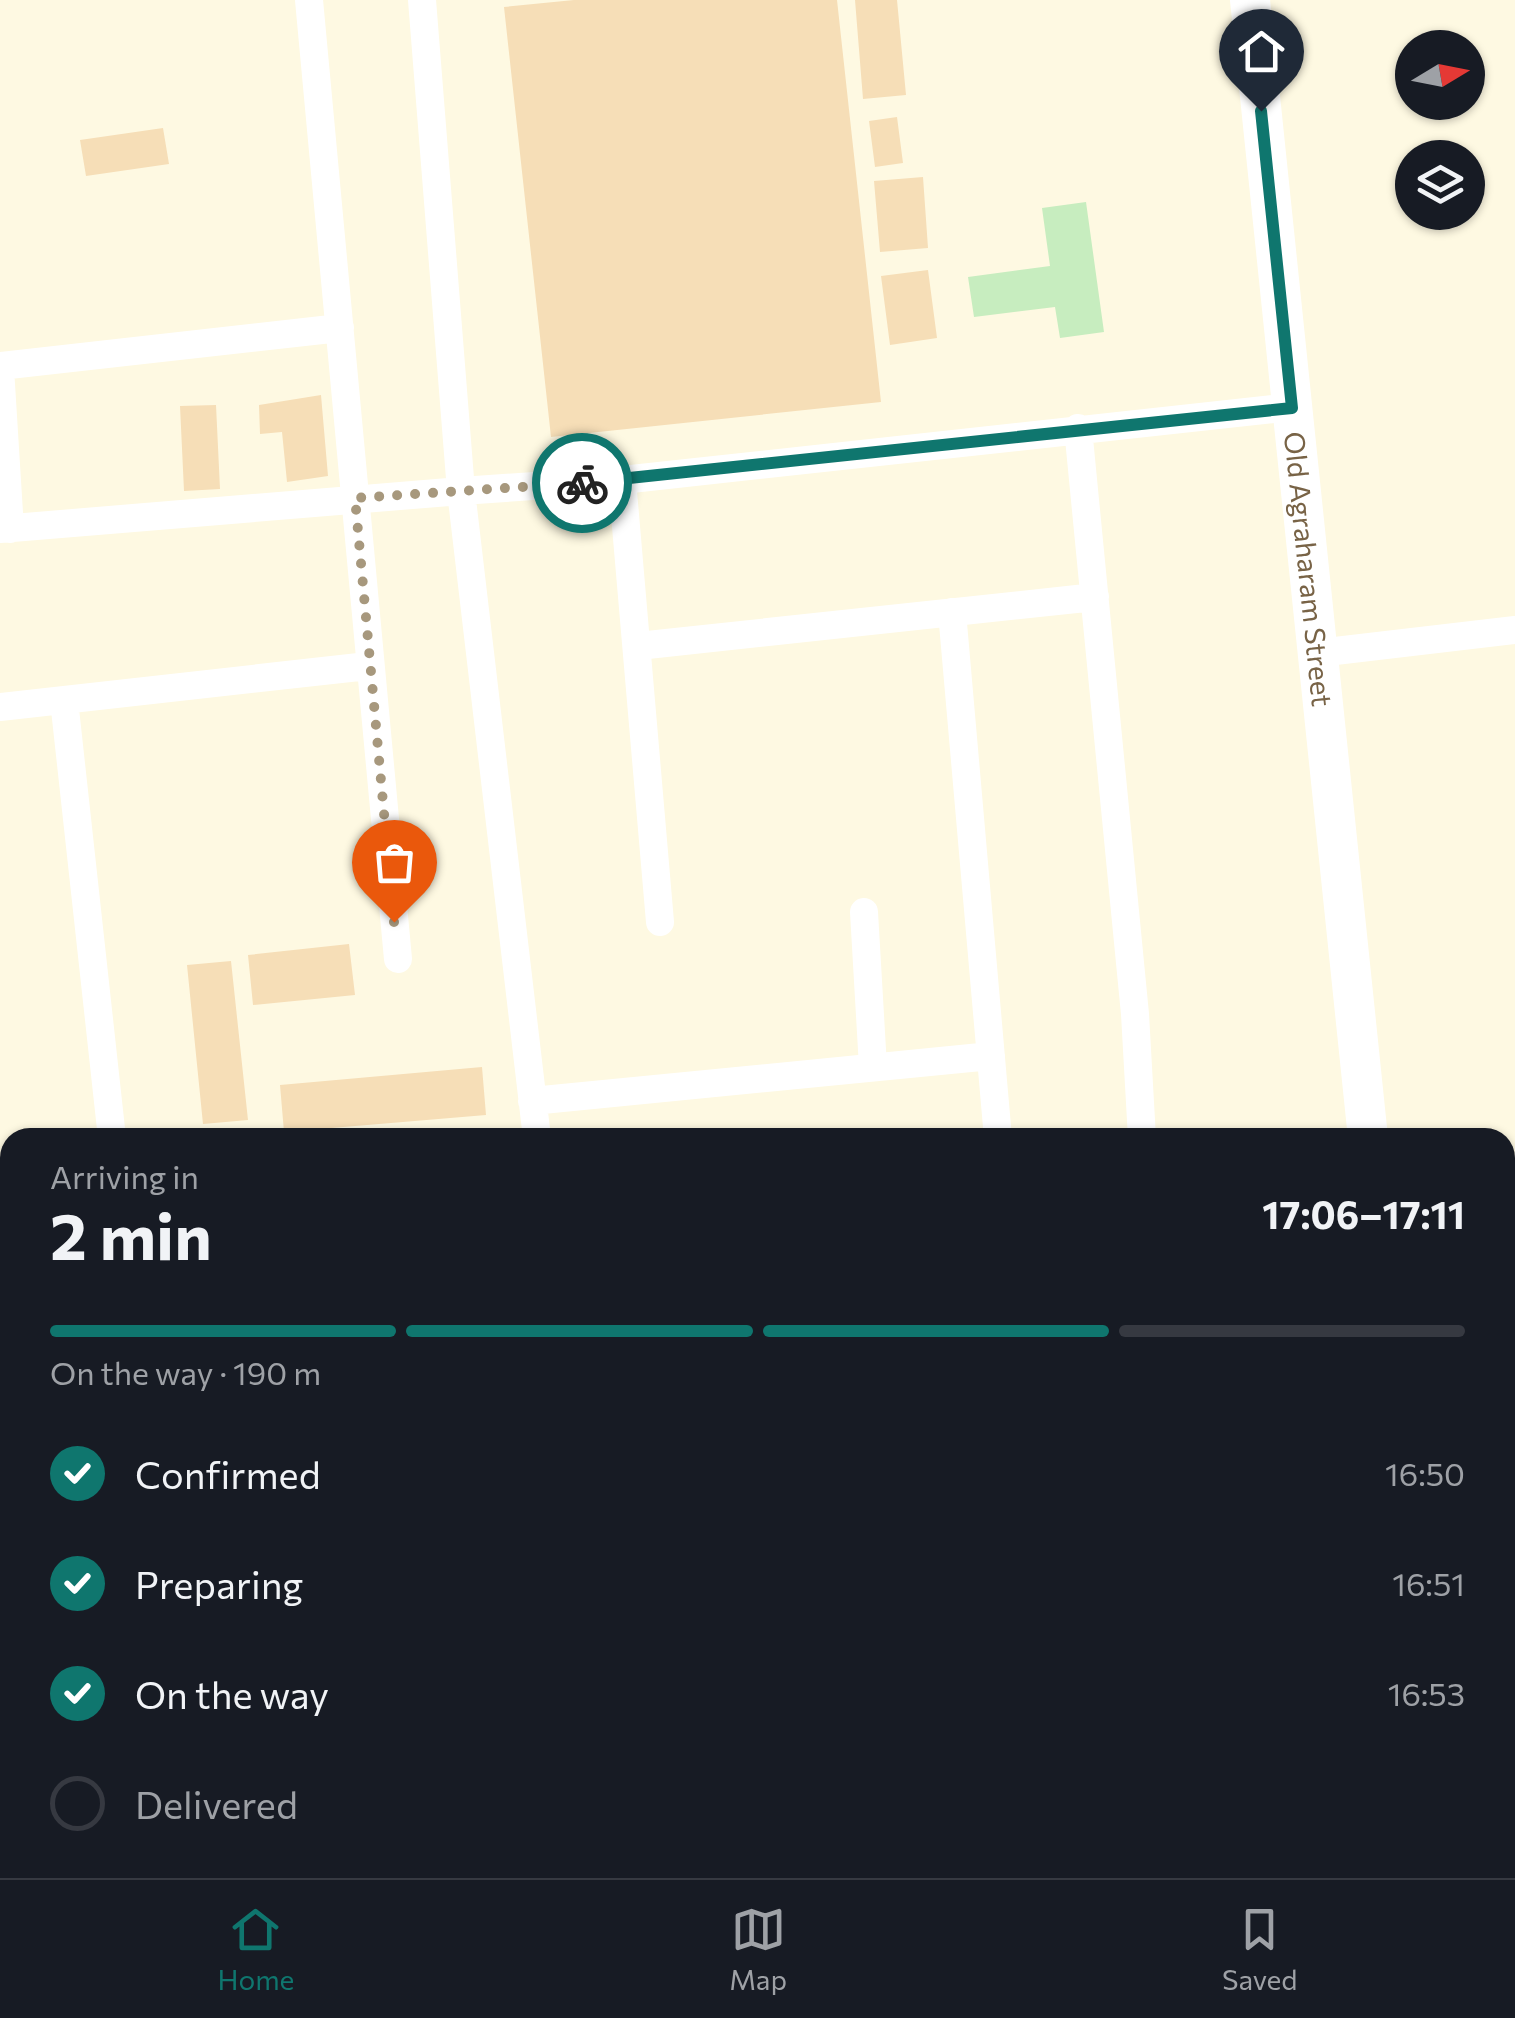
<!DOCTYPE html>
<html lang="en">
<head>
<meta charset="utf-8">
<style>
	body { margin:0; font-family:Commissioner,sans-serif; background:#20242c; color:#f1f3f6; height:100vh; display:flex; flex-direction:column; font-size:38px; white-space:nowrap }
	* { box-sizing:border-box; margin:0 }
	p { font-size:32px; color:#9ea1a6 }
	.icon { flex:none; width:55px; height:55px; fill:none; stroke:currentColor; stroke-width:2; stroke-linecap:round; stroke-linejoin:round }
	.map { position:relative; flex:1; overflow:hidden }
	.panel { position:absolute; left:0px; top:1128px; width:1515px; height:752px; display:flex; flex-direction:column; background:#171b24; border-radius:30px 30px 0 0; box-shadow:0 2px 8px #0004 }
	.panel>* { flex:none }
	.needle { width:65px; rotate:80deg }
	.controls { position:absolute; left:1395px; top:30px; display:grid; gap:20px }
	.controls a { display:grid; place-items:center; width:90px; height:90px; border-radius:50%; background:#171b24; box-shadow:0 2px 8px #0004; font-size:50px }
	.pin { position:absolute; display:grid; place-items:center; width:85px; height:85px; color:#fff; margin:-102px -42px; border-radius:50% 50% 50% 0; rotate:-45deg; box-shadow:0 0 10px #0007 }
	.pin .icon { rotate:45deg }
	.courier { position:absolute; display:grid; place-items:center; width:100px; height:100px; margin:-50px; border:8px solid #0f766e; border-radius:50%; background:#fff; color:#222; box-shadow:0 2px 12px #0007 }
	.headline em { font-style:normal; font-weight:700 }
	.headline div { display:flex; flex-direction:column-reverse }
	.headline { display:flex; align-items:center; justify-content:space-between; height:170px; padding:0 50px }
	h1 { font-size:65px; font-weight:700; line-height:75px }
	.bar { display:grid; grid-template-columns:repeat(4,1fr); gap:15px 10px; align-content:center; height:120px; padding:0 50px }
	.bar i { height:12px; border-radius:8px; background:#363941 }
	.bar .selected { background:#0f766e }
	.bar p { grid-column:span 4 }
	ol { padding:0 50px; list-style:none }
	li { display:flex; align-items:center; gap:30px; height:110px }
	li p { margin-inline-start:auto }
	li .icon { padding:10px; border-radius:50%; background:#0f766e; color:#fff; stroke-width:4 }
	li:last-child { color:#9ea1a6 }
	li i { width:55px; height:55px; border:5px solid #363941; border-radius:50% }
	.tabs { display:flex; justify-content:space-around; align-items:center; height:140px; border-top:2px solid #363941; background:#171b24; font-size:28px; color:#9ea1a6 }
	.tabs a { display:grid; justify-items:center; gap:5px }
	.tabs .selected { color:#0f766e }
	.map>svg:first-child { display:block }
	.green { fill:#c7edbf }
	.building { fill:#f6deb7 }
	.lines { fill:none; stroke-linecap:round; stroke-linejoin:round }
	.lane { stroke:#fff; stroke-width:14 }
	.street { stroke:#fff; stroke-width:28 }
	.secondary { stroke:#fff; stroke-width:40 }
	.done { stroke:#a7987d; stroke-width:10; stroke-dasharray:0 18 }
	.route { stroke:#0f766e; stroke-width:12 }
	.labels { text-anchor:middle; dominant-baseline:central; stroke-width:9; stroke-linejoin:round; paint-order:stroke }
	.street-label { font-size:28px; fill:#786346; stroke:#fffbea }
</style>
</head>
<body>
<div class="map">
<svg width="1515" height="1878" viewBox="0 0 1515 1878">
	<rect width="100%" height="100%" fill="#fef9e2"/>
	<path class="green" d="M 1086,202 L 1104,332 L 1060,338 L 1055,307 L 974,317 L 968,277 L 1050,266 L 1042,208 Z"/>
	<path class="building" d="M 574,0 L 837,0 L 881,402 L 551,437 L 504,7 Z
		M 855,0 L 897,0 L 906,95 L 863,99 Z
		M 897,117 L 903,163 L 875,167 L 869,121 Z
		M 163,128 L 169,164 L 86,176 L 80,140 Z
		M 923,177 L 928,248 L 880,252 L 874,181 Z
		M 928,270 L 937,338 L 890,345 L 881,276 Z
		M 321,395 L 328,476 L 287,482 L 282,432 L 260,434 L 259,405 Z
		M 216,405 L 220,489 L 184,491 L 180,406 Z
		M 349,944 L 355,995 L 253,1005 L 248,955 Z
		M 231,961 L 248,1120 L 203,1124 L 187,965 Z
		M 482,1067 L 486,1115 L 284,1132 L 280,1085 Z"/>
	<g class="lines">
		<path class="lane" d="M 1147,1871 L 1155,1870"/>
		<path class="street" d="M 309,0 L 398,959
			M 422,0 L 461,491 L 622,480
			M 0,366 L 340,328
			M 0,368 L 10,529
			M 1078,428 L 1135,1014 L 1142,1138
			M 0,529 L 461,491 L 537,1138
			M 952,612 L 998,1138
			M 638,646 L 1095,597
			M 1318,653 L 1515,630
			M 64,700 L 112,1138
			M 0,707 L 368,666
			M 864,912 L 873,1067
			M 660,922 L 622,480 L 1292,407
			M 532,1101 L 991,1056
			M 0,1292 L 10,1290
			M 0,1518 L 10,1517
			M 1505,1727 L 1515,1726
			M 10,1769 L 3,1779 L 10,1856
			M 1505,1800 L 1515,1799
			M 154,1870 L 154,1878
			M 458,1870 L 459,1878
			M 576,1870 L 577,1878
			M 794,1870 L 795,1878"/>
		<g class="secondary">
			<path id="s1" d="M 1250,0 L 1368,1138"/>
			<path d="M 1445,1870 L 1446,1878"/>
		</g>
	</g>
	<g class="lines">
		<path class="done" d="M 394,922 L 355,498 L 582,483"/>
		<path class="route" d="M 582,483 L 1292,408 L 1261,111"/>
	</g>
	<g class="labels">
		<g class="street-label">
			<text stroke="none"><textPath href="#s1" startOffset="572">Old Agraharam Street</textPath></text>
		</g>
	</g>
</svg>
<div class="controls">
<a><svg class="needle" viewBox="-14 -14 28 28"><path d="M0-13l5 13h-10z" fill="#e53935"/><path d="M0 13l5-13h-10z" fill="#9ea1a6"/></svg></a>
<a><svg class="icon" aria-label="layers" viewBox="0 0 24 24"><path d="M12 4l9 5-9 5-9-5zM3 14l9 5 9-5"/></svg></a>
</div>
<div class="pin" style="left:394px;top:922px;background:#ea580c"><svg class="icon" aria-label="bag" viewBox="0 0 24 24"><path d="M5 8h14l-1 12H6zM9 8a3 3 0 0 1 6 0"/></svg></div>
<div class="pin" style="left:1261px;top:111px;background:#1f2937"><svg class="icon" aria-label="home" viewBox="0 0 24 24"><path d="M3 11l9-7 9 7M6 9v11h12V9"/></svg></div>
<div class="courier" style="left:582px;top:483px"><svg class="icon" aria-label="bike" viewBox="0 0 24 24"><circle cx="6" cy="16" r="4"/><circle cx="18" cy="16" r="4"/><path d="M6 16l4-8h5l3 8M10 8l3 8H6M13 5h3"/></svg></div>
<section class="panel">
<div class="headline"><div><h1>2 min</h1><p>Arriving in</p></div><em>17:06–17:11</em></div>
<div class="bar"><i class="selected"></i><i class="selected"></i><i class="selected"></i><i></i><p>On the way · 190 m</p></div>
<ol>
<li><svg class="icon" aria-label="check" viewBox="0 0 24 24"><path d="M5 12l5 5 9-10"/></svg>Confirmed<p>16:50</p></li>
<li><svg class="icon" aria-label="check" viewBox="0 0 24 24"><path d="M5 12l5 5 9-10"/></svg>Preparing<p>16:51</p></li>
<li><svg class="icon" aria-label="check" viewBox="0 0 24 24"><path d="M5 12l5 5 9-10"/></svg>On the way<p>16:53</p></li>
<li><i></i>Delivered</li>
</ol>
</section>
</div>
<nav class="tabs">
<a class="selected"><svg class="icon" aria-label="home" viewBox="0 0 24 24"><path d="M3 11l9-7 9 7M6 9v11h12V9"/></svg>Home</a>
<a><svg class="icon" aria-label="map" viewBox="0 0 24 24"><path d="M3 6l6-2 6 2 6-2v14l-6 2-6-2-6 2zM9 4v14M15 6v14"/></svg>Map</a>
<a><svg class="icon" aria-label="saved" viewBox="0 0 24 24"><path d="M7 4h10v16l-5-4-5 4z"/></svg>Saved</a>
</nav>
</body>
</html>
